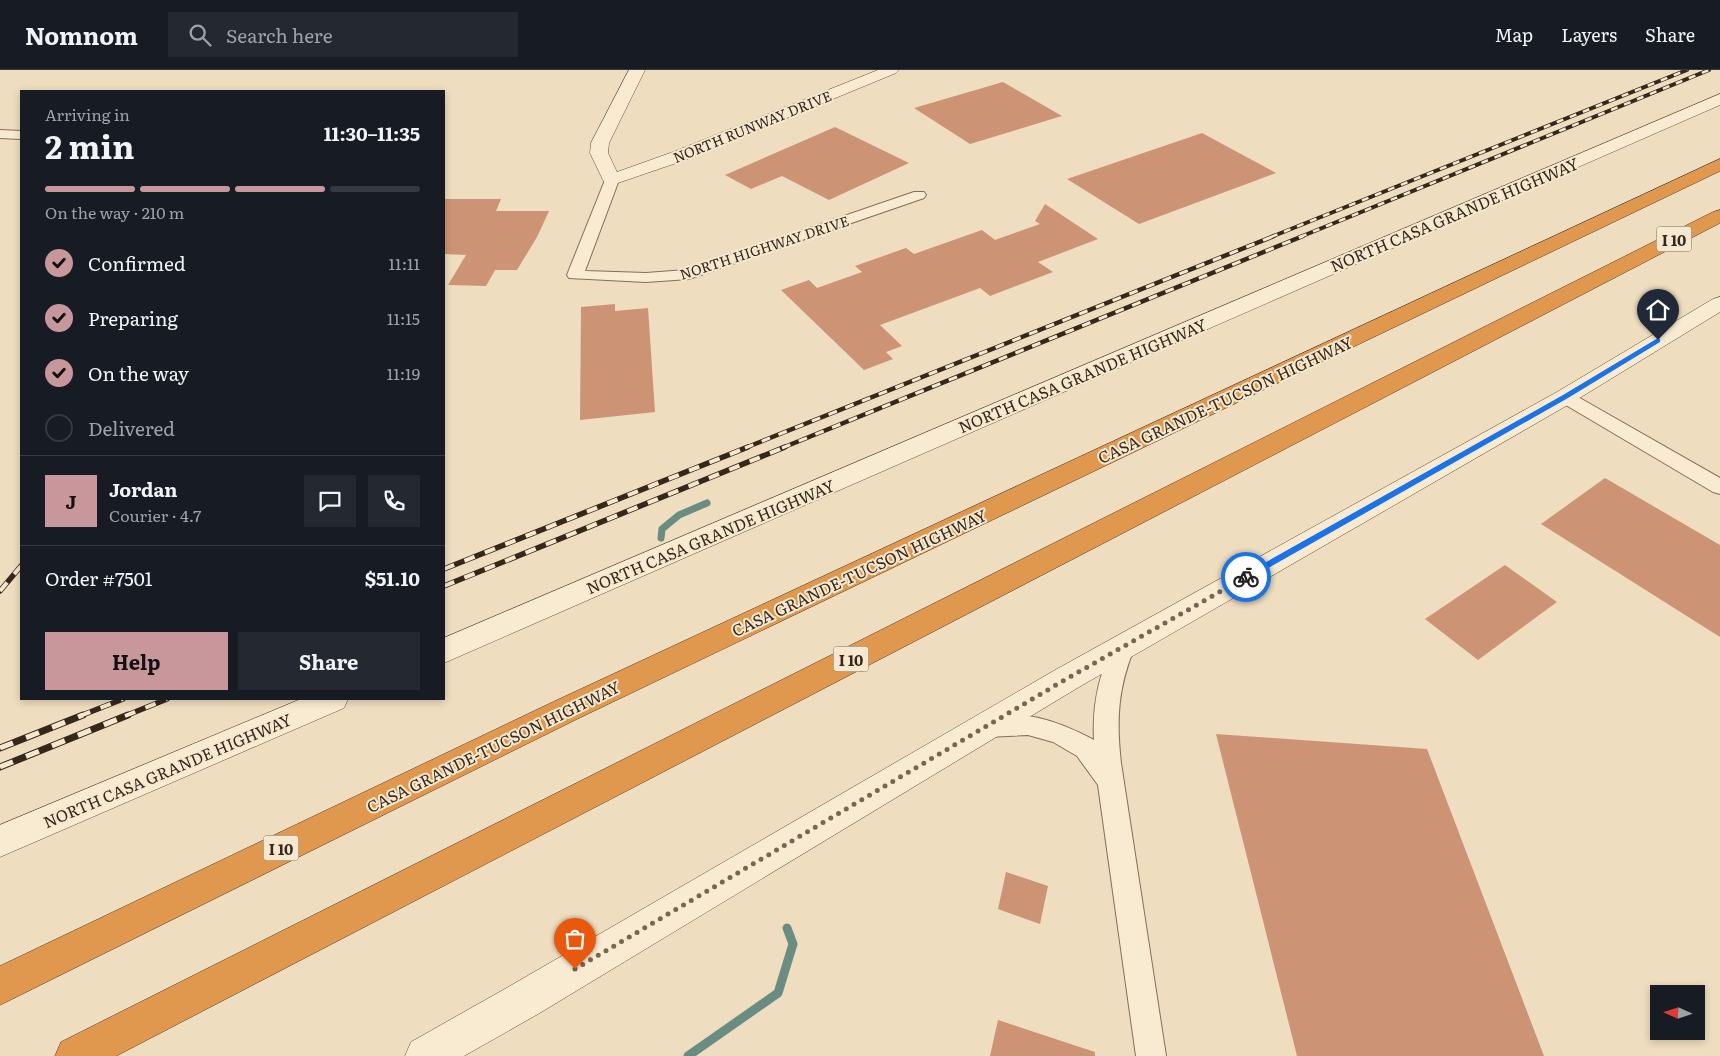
<!DOCTYPE html>
<html lang="en">
<head>
<meta charset="utf-8">
<style>
	body { margin:0; font-family:Literata,serif; background:#242831; color:#f1f3f6; height:100vh; display:flex; flex-direction:column; font-size:19px; white-space:nowrap }
	* { box-sizing:border-box; margin:0 }
	p { font-size:16px; color:#9ea1a6 }
	.icon { flex:none; width:28px; height:28px; fill:none; stroke:currentColor; stroke-width:2; stroke-linecap:round; stroke-linejoin:round }
	.map { position:relative; flex:1; overflow:hidden }
	.panel { position:absolute; left:20px; top:20px; width:425px; height:610px; display:flex; flex-direction:column; background:#171b24; border-radius:0px; box-shadow:0 2px 8px #0003 }
	.panel>* { flex:none }
	.needle { width:32px; rotate:273deg }
	.tools { position:absolute; left:1650px; top:915px; display:grid; gap:10px }
	.tools a { display:grid; place-items:center; width:55px; height:55px; border-radius:0px; background:#171b24; box-shadow:0 2px 8px #0003; font-size:25px }
	.pin { position:absolute; display:grid; place-items:center; width:42px; height:42px; color:#fff; margin:-51px -21px; border-radius:50% 50% 50% 0; rotate:-45deg; box-shadow:0 0 5px #0007 }
	.pin .icon { rotate:45deg }
	.courier { position:absolute; display:grid; place-items:center; width:50px; height:50px; margin:-25px; border:4px solid #1a73e8; border-radius:50%; background:#fff; color:#222; box-shadow:0 1px 6px #0007 }
	.summary em { font-style:normal; font-weight:700 }
	.summary div { display:flex; flex-direction:column-reverse }
	.summary { display:flex; align-items:center; justify-content:space-between; height:85px; padding:0 25px }
	h1 { font-size:32px; font-weight:700; line-height:38px }
	.bar { display:grid; grid-template-columns:repeat(4,1fr); gap:8px 5px; align-content:center; height:60px; padding:0 25px }
	.bar i { height:6px; border-radius:4px; background:#363941 }
	.bar .active { background:#c8979c }
	.bar p { grid-column:span 4 }
	.line { display:flex; align-items:center; gap:12px; padding:0 25px; border-top:1px solid #363941 }
	.line div { flex:1 }
	.round { display:grid; place-items:center; flex:none; width:52px; height:52px; border-radius:0px; background:#242831 }
	ol { padding:0 25px; list-style:none }
	li { display:flex; align-items:center; gap:15px; height:55px }
	li p { margin-inline-start:auto }
	li .icon { padding:5px; border-radius:50%; background:#c8979c; color:#111; stroke-width:4 }
	li:last-child { color:#9ea1a6 }
	li i { width:28px; height:28px; border:2px solid #363941; border-radius:50% }
	.action { display:flex; gap:10px; margin-top:auto; padding:10px 25px }
	.action a { flex:1; height:58px; border-radius:0px; background:#c8979c; color:#111; font-size:20px; font-weight:700; line-height:58px; text-align:center }
	.action a+a { background:#242831; color:#f1f3f6 }
	header { display:flex; align-items:center; gap:30px; box-sizing:border-box; height:70px; padding:0 25px; background:#171b24; border-bottom:1px solid #363941 }
	header strong { font-size:24px }
	nav { display:flex; gap:28px; margin-inline-start:auto; font-size:18px }
	.search { width:350px; height:45px; background:#242831; display:flex; align-items:center; gap:12px; box-sizing:border-box; padding:0 18px; border-radius:0px; color:#9ea1a6; font-size:19px }
	.map>svg:first-child { display:block }
	.lines { fill:none; stroke-linecap:round; stroke-linejoin:round }
	.stream-far1 { stroke:#698d82; stroke-width:7 }
	.stream { stroke:#698d82; stroke-width:9 }
	.building { fill:#cc9474 }
	.street-casing { stroke:#866e57; stroke-width:2 }
	.secondary-casing { stroke:#674f3a; stroke-width:1 }
	.highway-casing { stroke:#533c2c; stroke-width:1 }
	.street { fill:#f9ebd1; fill-rule:evenodd }
	.secondary { fill:#f9ebd1; fill-rule:evenodd }
	.highway { fill:#df984d; fill-rule:evenodd }
	.rail-far3-casing { stroke:#35271c; stroke-width:4 }
	.rail-far2-casing { stroke:#35271c; stroke-width:4.5 }
	.rail-far1-casing { stroke:#35271c; stroke-width:5.5 }
	.rail-casing { stroke:#35271c; stroke-width:7 }
	.rail-far3 { stroke:#f5e8ce; stroke-width:2.5; stroke-dasharray:7; stroke-linecap:butt }
	.rail-far2 { stroke:#f5e8ce; stroke-width:3; stroke-dasharray:9; stroke-linecap:butt }
	.rail-far1 { stroke:#f5e8ce; stroke-width:4; stroke-dasharray:11; stroke-linecap:butt }
	.rail { stroke:#f5e8ce; stroke-width:5; stroke-dasharray:14; stroke-linecap:butt }
	.route { fill:#1a73e8 }
	.done { stroke:#766755; stroke-width:5; stroke-dasharray:0 9 }
	.labels { text-anchor:middle; dominant-baseline:central; stroke-width:4; stroke-linejoin:round; paint-order:stroke }
	.far-street-label { font-size:14px; fill:#35271c; stroke:#f5e8ce }
	.shield { fill:#f5e8ce; stroke:#6f6151; stroke-width:1 }
	.shield-label { font-size:15px; font-weight:bold; fill:#35271c }
	.street-label { font-size:16px; fill:#35271c; stroke:#f5e8ce }
</style>
</head>
<body>
<header>
<strong>Nomnom</strong>
<div class="search"><svg class="icon" aria-label="search" viewBox="0 0 24 24"><circle cx="10" cy="10" r="6"/><path d="M15 15l6 6"/></svg>Search here</div>
<nav><a>Map</a><a>Layers</a><a>Share</a></nav>
</header>
<div class="map">
<svg width="1720" height="986" viewBox="0 0 1720 986">
	<rect width="100%" height="100%" fill="#eeddbe"/>
	<g class="lines">
		<path class="stream-far1" d="M 661,468 L 662,459 L 679,445 L 707,433"/>
		<path class="stream" d="M 688,986 L 778,923 L 793,874 L 787,858"/>
	</g>
	<path class="building" d="M 1003,12 L 1062,46 L 970,74 L 914,38 Z
		M 835,57 L 909,93 L 829,130 L 782,106 L 751,119 L 725,105 Z
		M 1202,63 L 1276,103 L 1139,154 L 1067,109 Z
		M 444,129 L 501,129 L 496,141 L 549,141 L 537,167 L 517,200 L 495,200 L 486,216 L 448,215 L 466,185 L 444,184 Z
		M 1045,134 L 1098,169 L 1038,192 L 1053,202 L 990,226 L 980,218 L 880,255 L 902,276 L 886,282 L 893,289 L 864,300 L 781,220 L 809,210 L 817,218 L 862,202 L 855,196 L 906,178 L 914,184 L 982,160 L 995,170 L 1040,154 L 1035,151 Z
		M 615,234 L 615,241 L 648,238 L 655,342 L 580,350 L 581,237 Z
		M 1605,408 L 1720,475 L 1720,567 L 1541,454 Z
		M 1505,495 L 1557,532 L 1478,590 L 1425,549 Z
		M 1216,664 L 1427,679 L 1544,986 L 1297,986 Z
		M 1006,802 L 1048,816 L 1040,854 L 998,839 Z
		M 998,950 L 1095,982 L 1095,986 L 990,986 Z"/>
	<g class="lines">
		<g class="street-casing">
			<path id="street" d="M 0,60 L 21,61 L 21,69 L 0,68 Z
				M 612,106 L 619,110 L 585,201 L 646,203 L 686,200 L 914,122 L 924,122 L 926,125 L 924,128 L 689,209 L 646,212 L 569,208 L 567,205 L 605,110 Z
				M 1565,321 L 1571,323 L 1720,408 L 1720,424 L 1713,422 L 1559,331 L 1556,327 L 1559,323 Z
				M 1124,567 L 1132,570 L 1135,576 C 1118,617 1116,649 1121,693 L 1166,986 L 1136,986 L 1098,715 L 1077,686 L 1053,672 L 1028,665 L 987,667 L 978,664 L 975,657 L 978,650 C 1018,636 1059,651 1094,670 C 1092,634 1099,602 1116,570 Z"/>
		</g>
		<g class="secondary-casing">
			<path id="secondary" d="M 629,0 L 645,0 L 609,73 L 608,83 L 617,102 L 673,82 L 878,0 L 899,0 L 896,3 L 685,90 L 612,115 L 606,114 L 603,110 L 590,83 L 591,73 Z
				M 1720,24 L 1720,35 L 444,593 L 444,568 Z
				M 1720,227 L 1720,242 L 1573,332 L 1079,617 L 538,944 L 464,986 L 405,986 L 411,972 L 510,916 L 1057,599 L 1557,322 L 1713,229 Z
				M 301,629 L 348,629 L 344,638 L 0,787 L 0,755 Z"/>
		</g>
		<g class="highway-casing">
			<path id="highway" d="M 1720,89 L 1720,101 L 575,650 L 0,935 L 0,896 L 553,632 Z
				M 1720,140 L 1720,153 L 116,986 L 55,986 L 61,972 L 1713,142 Z"/>
		</g>
		<use href="#street" class="street"/>
		<use href="#secondary" class="secondary"/>
		<use href="#highway" class="highway"/>
		<g class="rail-far3-casing">
			<path id="rail-far3" d="M 1271,167 L 1687,0
				M 1300,167 L 1709,0"/>
		</g>
		<g class="rail-far2-casing">
			<path id="rail-far2" d="M 745,378 L 1274,166
				M 782,378 L 1303,166"/>
		</g>
		<g class="rail-far1-casing">
			<path id="rail-far1" d="M 444,499 L 748,377
				M 444,516 L 785,377
				M 0,521 L 21,496
				M 80,646 L 123,629
				M 125,646 L 167,629"/>
		</g>
		<g class="rail-casing">
			<path id="rail" d="M 0,678 L 83,645
				M 0,697 L 128,645"/>
		</g>
		<use href="#rail-far3" class="rail-far3"/>
		<use href="#rail-far2" class="rail-far2"/>
		<use href="#rail-far1" class="rail-far1"/>
		<use href="#rail" class="rail"/>
	</g>
	<path class="route" d="M 1658,268 L 1660,269 L 1660,272 L 1568,328 L 1249,509 L 1243,509 L 1243,505 L 1563,325 Z"/>
	<g class="lines">
		<path class="done" d="M 575,899 L 1068,608 L 1246,507"/>
	</g>
	<g class="labels">
		<g class="far-street-label">
			<text transform="translate(752 56) rotate(-22)">NORTH RUNWAY DRIVE</text>
			<text transform="translate(764 177) rotate(-18)">NORTH HIGHWAY DRIVE</text>
		</g>
		<g class="shield">
			<rect x="1656.5" y="156.5" width="35" height="25" rx="4"/>
			<rect x="833.5" y="576.5" width="35" height="25" rx="4"/>
			<rect x="263.5" y="765.5" width="35" height="25" rx="4"/>
		</g>
		<g class="shield-label">
			<text x="1674" y="169">I 10</text>
			<text x="851" y="589">I 10</text>
			<text x="281" y="778">I 10</text>
		</g>
		<g class="street-label">
			<text transform="translate(1454 144) rotate(-23)">NORTH CASA GRANDE HIGHWAY</text>
			<text transform="translate(1082 305) rotate(-23)">NORTH CASA GRANDE HIGHWAY</text>
			<text transform="translate(1225 329) rotate(-25)">CASA GRANDE-TUCSON HIGHWAY</text>
			<text transform="translate(710 466) rotate(-23)">NORTH CASA GRANDE HIGHWAY</text>
			<text transform="translate(859 502) rotate(-25)">CASA GRANDE-TUCSON HIGHWAY</text>
			<text transform="translate(493 676) rotate(-26)">CASA GRANDE-TUCSON HIGHWAY</text>
			<text transform="translate(167 700) rotate(-23)">NORTH CASA GRANDE HIGHWAY</text>
		</g>
	</g>
</svg>
<div class="tools">
<a><svg class="needle" viewBox="-14 -14 28 28"><path d="M0-13l5 13h-10z" fill="#e53935"/><path d="M0 13l5-13h-10z" fill="#9ea1a6"/></svg></a>
</div>
<div class="pin" style="left:575px;top:899px;background:#ea580c"><svg class="icon" aria-label="bag" viewBox="0 0 24 24"><path d="M5 8h14l-1 12H6zM9 8a3 3 0 0 1 6 0"/></svg></div>
<div class="pin" style="left:1658px;top:270px;background:#1f2937"><svg class="icon" aria-label="home" viewBox="0 0 24 24"><path d="M3 11l9-7 9 7M6 9v11h12V9"/></svg></div>
<div class="courier" style="left:1246px;top:507px"><svg class="icon" aria-label="bike" viewBox="0 0 24 24"><circle cx="6" cy="16" r="4"/><circle cx="18" cy="16" r="4"/><path d="M6 16l4-8h5l3 8M10 8l3 8H6M13 5h3"/></svg></div>
<section class="panel">
<div class="summary"><div><h1>2 min</h1><p>Arriving in</p></div><em>11:30–11:35</em></div>
<div class="bar"><i class="active"></i><i class="active"></i><i class="active"></i><i></i><p>On the way · 210 m</p></div>
<ol>
<li><svg class="icon" aria-label="check" viewBox="0 0 24 24"><path d="M5 12l5 5 9-10"/></svg>Confirmed<p>11:11</p></li>
<li><svg class="icon" aria-label="check" viewBox="0 0 24 24"><path d="M5 12l5 5 9-10"/></svg>Preparing<p>11:15</p></li>
<li><svg class="icon" aria-label="check" viewBox="0 0 24 24"><path d="M5 12l5 5 9-10"/></svg>On the way<p>11:19</p></li>
<li><i></i>Delivered</li>
</ol>
<div class="line" style="height:90px"><b class="round" style="background:#c8979c;color:#111">J</b><div><b>Jordan</b><p>Courier · 4.7</p></div><a class="round"><svg class="icon" aria-label="chat" viewBox="0 0 24 24"><path d="M4 5h16v11H9l-5 4z"/></svg></a><a class="round"><svg class="icon" aria-label="phone" viewBox="0 0 24 24"><path d="M5 4h4l2 5-3 2q2 4 5 5l2-3 5 2v4C11 20 4 13 5 4z"/></svg></a></div>
<div class="line" style="height:65px"><div>Order #7501</div><b>$51.10</b></div>
<div class="action"><a>Help</a><a>Share</a></div>
</section>
</div>
</body>
</html>
